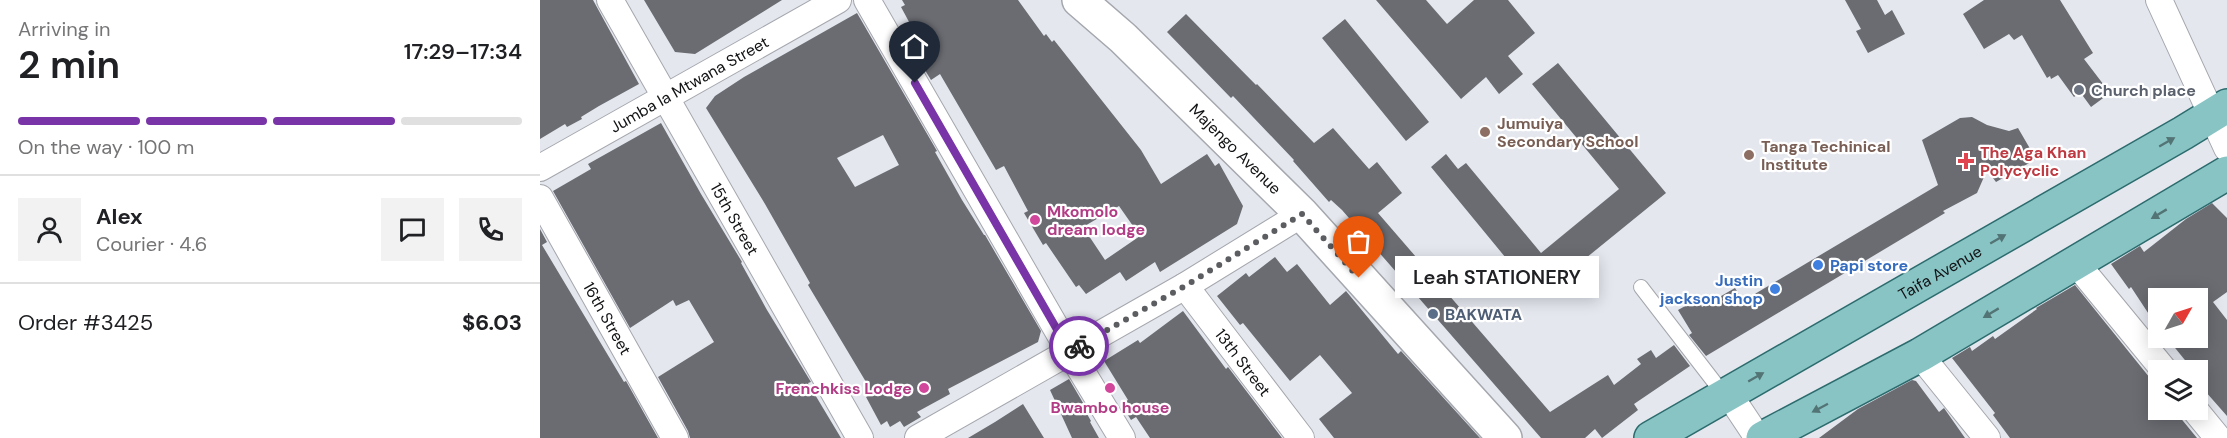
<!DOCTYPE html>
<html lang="en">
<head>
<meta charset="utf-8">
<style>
	body { margin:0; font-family:"DM Sans",sans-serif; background:#f2f2f2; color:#202124; height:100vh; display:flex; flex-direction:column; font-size:22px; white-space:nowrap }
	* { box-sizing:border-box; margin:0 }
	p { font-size:20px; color:#757577 }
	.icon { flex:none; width:33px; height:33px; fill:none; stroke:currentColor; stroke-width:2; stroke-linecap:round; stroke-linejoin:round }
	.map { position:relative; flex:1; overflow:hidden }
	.sheet { display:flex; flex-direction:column; background:#fff; width:540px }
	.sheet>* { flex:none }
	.needle { width:39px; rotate:51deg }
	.tools { position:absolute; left:1608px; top:288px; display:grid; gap:12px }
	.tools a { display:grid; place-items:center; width:60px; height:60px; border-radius:0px; background:#fff; box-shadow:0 3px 15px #0003; font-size:30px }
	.pin { position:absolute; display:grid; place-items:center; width:51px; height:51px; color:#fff; margin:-62px -26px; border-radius:50% 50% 50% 0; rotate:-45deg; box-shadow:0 0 6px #0007 }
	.pin .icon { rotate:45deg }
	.courier { position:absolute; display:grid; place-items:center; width:60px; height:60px; margin:-30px; border:4px solid #7935a8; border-radius:50%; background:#fff; color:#222; box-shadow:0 2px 8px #0007 }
	.bubble { position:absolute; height:42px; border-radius:0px; background:#fff; box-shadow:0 3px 15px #0003; font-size:20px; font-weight:600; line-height:42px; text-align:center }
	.summary em { font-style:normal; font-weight:600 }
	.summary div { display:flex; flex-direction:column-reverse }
	.summary { display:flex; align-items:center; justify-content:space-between; height:102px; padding:0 18px }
	h1 { font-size:39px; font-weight:600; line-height:45px }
	.bar { display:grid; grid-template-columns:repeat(4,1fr); gap:9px 6px; align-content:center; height:72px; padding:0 18px }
	.bar i { height:8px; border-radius:4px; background:#e0e0e0 }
	.bar .selected { background:#7935a8 }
	.bar p { grid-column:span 4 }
	.line { display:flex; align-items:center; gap:15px; padding:0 18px; border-top:2px solid #e0e0e0 }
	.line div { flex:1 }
	.round { display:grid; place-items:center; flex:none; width:63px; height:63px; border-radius:0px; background:#f2f2f2 }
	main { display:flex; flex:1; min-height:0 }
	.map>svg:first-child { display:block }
	.building { fill:#6a6c72; fill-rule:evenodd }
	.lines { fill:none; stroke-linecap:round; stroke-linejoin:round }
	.lane-casing { stroke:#a5a7ae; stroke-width:16 }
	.street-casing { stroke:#a5a7ae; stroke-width:28 }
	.secondary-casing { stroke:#a5a7ae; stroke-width:36 }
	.primary-casing { stroke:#2c6c6e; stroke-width:36 }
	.lane { stroke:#fff; stroke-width:14 }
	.street { stroke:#fff; stroke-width:26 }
	.secondary { stroke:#fff; stroke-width:33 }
	.primary { stroke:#89c4c5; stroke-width:33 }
	.oneway { fill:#537475 }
	.done { stroke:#5b5d60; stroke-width:6; stroke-dasharray:0 10.8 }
	.route { stroke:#7935a8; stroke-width:8 }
	.worship-dot { fill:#6b7280; stroke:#fff; stroke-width:2 }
	.education-dot { fill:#8d6e63; stroke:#fff; stroke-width:2 }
	.health-dot { fill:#e0444e; stroke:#fff; stroke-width:2 }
	.hotel-dot { fill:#d1479c; stroke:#fff; stroke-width:2 }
	.shop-dot { fill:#3f7fe0; stroke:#fff; stroke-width:2 }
	.service-dot { fill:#5c6f8a; stroke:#fff; stroke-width:2 }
	.labels { text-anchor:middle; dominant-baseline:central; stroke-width:4.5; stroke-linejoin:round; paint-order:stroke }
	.street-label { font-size:16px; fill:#111214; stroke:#fff }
	.worship-label { font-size:16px; font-weight:bold; fill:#5b616d; stroke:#fff; text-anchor:start }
	.education-label { font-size:16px; font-weight:bold; fill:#785e54; stroke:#fff; text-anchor:start }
	.health-label { font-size:16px; font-weight:bold; fill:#be3a42; stroke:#fff; text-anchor:start }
	.hotel-label { font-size:16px; font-weight:bold; fill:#b23c85; stroke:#fff; text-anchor:start }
	.shop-label { font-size:16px; font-weight:bold; fill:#366cbe; stroke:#fff; text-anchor:start }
	.service-label { font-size:16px; font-weight:bold; fill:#4e5e75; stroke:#fff; text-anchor:start }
</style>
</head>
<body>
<main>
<section class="sheet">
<div class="summary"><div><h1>2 min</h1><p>Arriving in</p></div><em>17:29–17:34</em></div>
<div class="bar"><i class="selected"></i><i class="selected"></i><i class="selected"></i><i></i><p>On the way · 100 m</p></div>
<div class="line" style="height:108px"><a class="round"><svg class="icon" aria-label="person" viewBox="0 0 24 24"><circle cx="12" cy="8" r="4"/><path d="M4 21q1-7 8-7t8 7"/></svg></a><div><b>Alex</b><p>Courier · 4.6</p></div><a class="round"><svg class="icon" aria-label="chat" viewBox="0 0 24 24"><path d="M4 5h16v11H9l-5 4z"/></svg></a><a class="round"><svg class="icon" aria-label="phone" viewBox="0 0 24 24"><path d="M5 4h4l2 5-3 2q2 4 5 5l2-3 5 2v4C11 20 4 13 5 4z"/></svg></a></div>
<div class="line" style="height:78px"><div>Order #3425</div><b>$6.03</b></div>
</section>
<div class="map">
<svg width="1687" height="438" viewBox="0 0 1687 438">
	<rect width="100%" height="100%" fill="#e4e7ee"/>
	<path class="building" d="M 0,0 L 53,0 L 99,84 L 59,106 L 41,117 L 42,119 L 27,127 L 25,124 L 0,139 Z
		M 104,0 L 242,0 L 155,54 L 135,52 Z
		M 362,0 L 478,0 L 504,36 L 506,34 L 512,42 L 514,40 L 601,150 L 621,184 L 667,154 L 675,166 L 679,163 L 703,206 L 697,224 L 620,272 L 615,262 L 586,281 L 580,272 L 546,294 L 539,285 L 536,287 L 506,243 L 503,245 L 484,213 L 488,211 L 464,166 L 456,170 L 400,74 L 391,80 L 380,62 L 388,57 L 361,7 L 365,5 ZM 579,206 L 600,236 L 565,260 L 543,227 Z
		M 836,0 L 886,0 L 907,24 L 934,0 L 968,0 L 995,33 L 968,56 L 983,74 L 959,94 L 946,77 L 921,99 Z
		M 1305,0 L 1337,0 L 1345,15 L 1352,10 L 1365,34 L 1328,53 L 1316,31 L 1321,29 Z
		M 1444,0 L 1520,0 L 1553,53 L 1544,59 L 1570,93 L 1551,107 L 1540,92 L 1534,97 L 1518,75 L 1511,79 L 1510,76 L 1507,78 L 1482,35 L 1474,40 L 1469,34 L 1444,49 L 1423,14 Z
		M 317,13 L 397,151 L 395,152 L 422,200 L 444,235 L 445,235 L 501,331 L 498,342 L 408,389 L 410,394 L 377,412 L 381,417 L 364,427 L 360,421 L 350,427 L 347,421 L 341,425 L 326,397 L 331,394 L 327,388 L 329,387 L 268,285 L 270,283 L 225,204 L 166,108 L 175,96 L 204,77 ZM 343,135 L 359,165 L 315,187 L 297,158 Z
		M 646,14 L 716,85 L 717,84 L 774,143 L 793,128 L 829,169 L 837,162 L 862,193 L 838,213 L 1010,412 L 1068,375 L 1074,385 L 1101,364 L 1097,359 L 1111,350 L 1116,358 L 1134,345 L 1150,366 L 1094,404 L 1098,410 L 1062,438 L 1055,429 L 1045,438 L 1001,438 L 802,210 L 791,200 L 789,202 L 753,161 L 754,160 L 693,96 L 691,98 L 627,32 Z
		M 805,19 L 889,122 L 866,141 L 782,38 Z
		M 1018,63 L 1126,193 L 998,297 L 891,167 L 906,154 L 918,169 L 926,163 L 1001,253 L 1079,189 L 992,84 Z
		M 1432,117 L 1447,125 L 1469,131 L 1478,128 L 1496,159 L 1456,182 L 1447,170 L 1437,193 L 1403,211 L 1405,213 L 1166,356 L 1149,335 L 1152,333 L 1138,310 L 1158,299 L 1162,307 L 1195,288 L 1203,301 L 1398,185 L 1382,140 L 1420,118 Z
		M 121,123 L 161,194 L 202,262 L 201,263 L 227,310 L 271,382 L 268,383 L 301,438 L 150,438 L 148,431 L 118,377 L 174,342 L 149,300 L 136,306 L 133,300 L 90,328 L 13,191 L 51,169 L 48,164 Z
		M 1672,203 L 1687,218 L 1687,292 L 1673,302 L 1687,320 L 1687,416 L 1658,383 L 1658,370 L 1653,370 L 1627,338 L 1658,338 L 1658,298 L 1618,298 L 1618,328 L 1591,287 L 1589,289 L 1571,264 L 1600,246 L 1604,252 L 1646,219 Z
		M 0,229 L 7,242 L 2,245 L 84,382 L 86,381 L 118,438 L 0,438 Z
		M 735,257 L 747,272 L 757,264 L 790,305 L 806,291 L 858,354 L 861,351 L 940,438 L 794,438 L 779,419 L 812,393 L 780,355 L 750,381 L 703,323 L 700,325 L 677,296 L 706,273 L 709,277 Z
		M 1535,285 L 1618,388 L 1618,410 L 1634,410 L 1657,438 L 1470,438 L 1453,415 L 1455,413 L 1412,358 L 1430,347 L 1432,351 L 1453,336 L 1455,339 L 1497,309 L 1496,308 Z
		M 643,311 L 686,369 L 688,367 L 742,438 L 610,438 L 596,417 L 591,420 L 581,404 L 588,400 L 564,361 L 598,340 L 600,343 Z
		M 529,379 L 549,413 L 547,414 L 551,421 L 550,422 L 559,438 L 532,438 L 510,390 Z
		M 1372,380 L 1376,381 L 1399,412 L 1404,408 L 1425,438 L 1279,438 L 1318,409 Z
		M 483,404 L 504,438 L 428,438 L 455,422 Z"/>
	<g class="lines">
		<g class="lane-casing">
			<path id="lane" d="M 1101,287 L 1185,396"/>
		</g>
		<g class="street-casing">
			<g id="street">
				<path id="s1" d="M 70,0 L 320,438"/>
				<path d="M 327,0 L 530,352 L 582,438"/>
				<path d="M 1619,0 L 1687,148"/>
				<path id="s2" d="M 0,168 L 298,0"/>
				<path id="s3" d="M 0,198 L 135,438"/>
				<path d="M 1536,263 L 1624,370"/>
				<path id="s4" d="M 645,286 L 761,438"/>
				<path d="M 1380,355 L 1447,438"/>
				<path d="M 1188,393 L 1218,438"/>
				<path d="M 1655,410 L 1678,438"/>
				<path d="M 378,438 L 645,286 L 762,214"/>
			</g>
		</g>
		<g class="secondary-casing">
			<g id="secondary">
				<path id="s5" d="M 539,0 L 583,38 L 762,214 L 965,438"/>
			</g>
		</g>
		<g class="primary-casing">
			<g id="primary">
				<path id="s6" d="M 1111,438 L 1643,133 L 1687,106"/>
				<path d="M 1223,438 L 1380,355 L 1687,173"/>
			</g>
		</g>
		<use href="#lane" class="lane"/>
		<use href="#street" class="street"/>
		<use href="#secondary" class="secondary"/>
		<use href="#primary" class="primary"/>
	</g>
	<defs><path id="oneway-solid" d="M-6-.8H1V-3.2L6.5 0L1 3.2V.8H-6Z" transform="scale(1.5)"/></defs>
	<g class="oneway">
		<use href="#oneway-solid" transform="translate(1627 142) rotate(-30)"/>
		<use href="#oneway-solid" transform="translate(1619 214) rotate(149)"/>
		<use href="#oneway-solid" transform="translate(1458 239) rotate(-30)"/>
		<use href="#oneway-solid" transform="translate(1451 313) rotate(149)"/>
		<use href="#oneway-solid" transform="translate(1216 377) rotate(-30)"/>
		<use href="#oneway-solid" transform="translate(1280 408) rotate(152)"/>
	</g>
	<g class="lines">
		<path class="done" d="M 539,346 L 645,286 L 762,214 L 819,278"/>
		<path class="route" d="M 375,83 L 530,352 L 539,346"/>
	</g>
	<circle class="worship-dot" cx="1539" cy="90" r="6"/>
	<g class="education-dot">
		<circle cx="945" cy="132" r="6"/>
		<circle cx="1209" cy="155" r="6"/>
	</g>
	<path class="health-dot" d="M1423 152h6v6h6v6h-6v6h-6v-6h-6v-6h6z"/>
	<g class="hotel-dot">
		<circle cx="495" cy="220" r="6"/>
		<circle cx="384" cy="388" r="6"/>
		<circle cx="570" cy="388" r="6"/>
	</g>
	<g class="shop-dot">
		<circle cx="1278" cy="265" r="6"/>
		<circle cx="1235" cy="289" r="6"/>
	</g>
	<circle class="service-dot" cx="893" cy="314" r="6"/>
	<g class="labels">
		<g class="street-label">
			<text stroke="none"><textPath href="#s2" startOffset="171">Jumba la Mtwana Street</textPath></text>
			<text stroke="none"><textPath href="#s5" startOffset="216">Majengo Avenue</textPath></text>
			<text stroke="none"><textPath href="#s1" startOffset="252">15th Street</textPath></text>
			<text stroke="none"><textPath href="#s6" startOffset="333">Taifa Avenue</textPath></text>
			<text stroke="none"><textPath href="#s3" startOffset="138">16th Street</textPath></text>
			<text stroke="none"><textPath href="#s4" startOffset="96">13th Street</textPath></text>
		</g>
		<g class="worship-label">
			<text x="1551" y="90">Church place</text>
		</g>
		<g class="education-label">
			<text x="957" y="123">Jumuiya<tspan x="957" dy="18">Secondary School</tspan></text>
			<text x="1221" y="146">Tanga Techinical<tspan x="1221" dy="18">Institute</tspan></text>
		</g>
		<g class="health-label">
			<text x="1440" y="152">The Aga Khan<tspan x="1440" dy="18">Polycyclic</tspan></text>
		</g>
		<g class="hotel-label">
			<text x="507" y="211">Mkomolo<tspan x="507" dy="18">dream lodge</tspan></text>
			<text x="372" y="388" text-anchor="end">Frenchkiss Lodge</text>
			<text x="570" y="407" text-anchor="middle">Bwambo house</text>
		</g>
		<g class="shop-label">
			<text x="1290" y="265">Papi store</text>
			<text x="1223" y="280" text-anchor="end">Justin<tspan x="1223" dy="18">jackson shop</tspan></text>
		</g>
		<g class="service-label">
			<text x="905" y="314">BAKWATA</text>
		</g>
	</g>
</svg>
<div class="tools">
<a><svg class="needle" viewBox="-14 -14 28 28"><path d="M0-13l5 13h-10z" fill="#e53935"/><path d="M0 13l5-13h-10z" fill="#757577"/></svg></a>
<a><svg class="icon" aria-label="layers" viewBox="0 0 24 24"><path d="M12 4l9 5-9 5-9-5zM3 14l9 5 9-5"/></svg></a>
</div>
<div class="pin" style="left:819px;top:278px;background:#ea580c"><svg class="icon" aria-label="bag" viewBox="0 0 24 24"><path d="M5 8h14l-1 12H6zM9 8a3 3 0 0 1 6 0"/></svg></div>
<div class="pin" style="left:375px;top:83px;background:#1f2937"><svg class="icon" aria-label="home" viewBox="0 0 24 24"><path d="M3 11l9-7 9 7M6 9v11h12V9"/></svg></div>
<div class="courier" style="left:539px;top:346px"><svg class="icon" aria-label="bike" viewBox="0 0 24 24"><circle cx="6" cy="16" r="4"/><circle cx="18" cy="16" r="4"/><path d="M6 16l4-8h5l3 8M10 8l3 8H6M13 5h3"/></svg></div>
<div class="bubble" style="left:855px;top:256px;width:204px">Leah STATIONERY</div>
</div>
</main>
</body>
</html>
